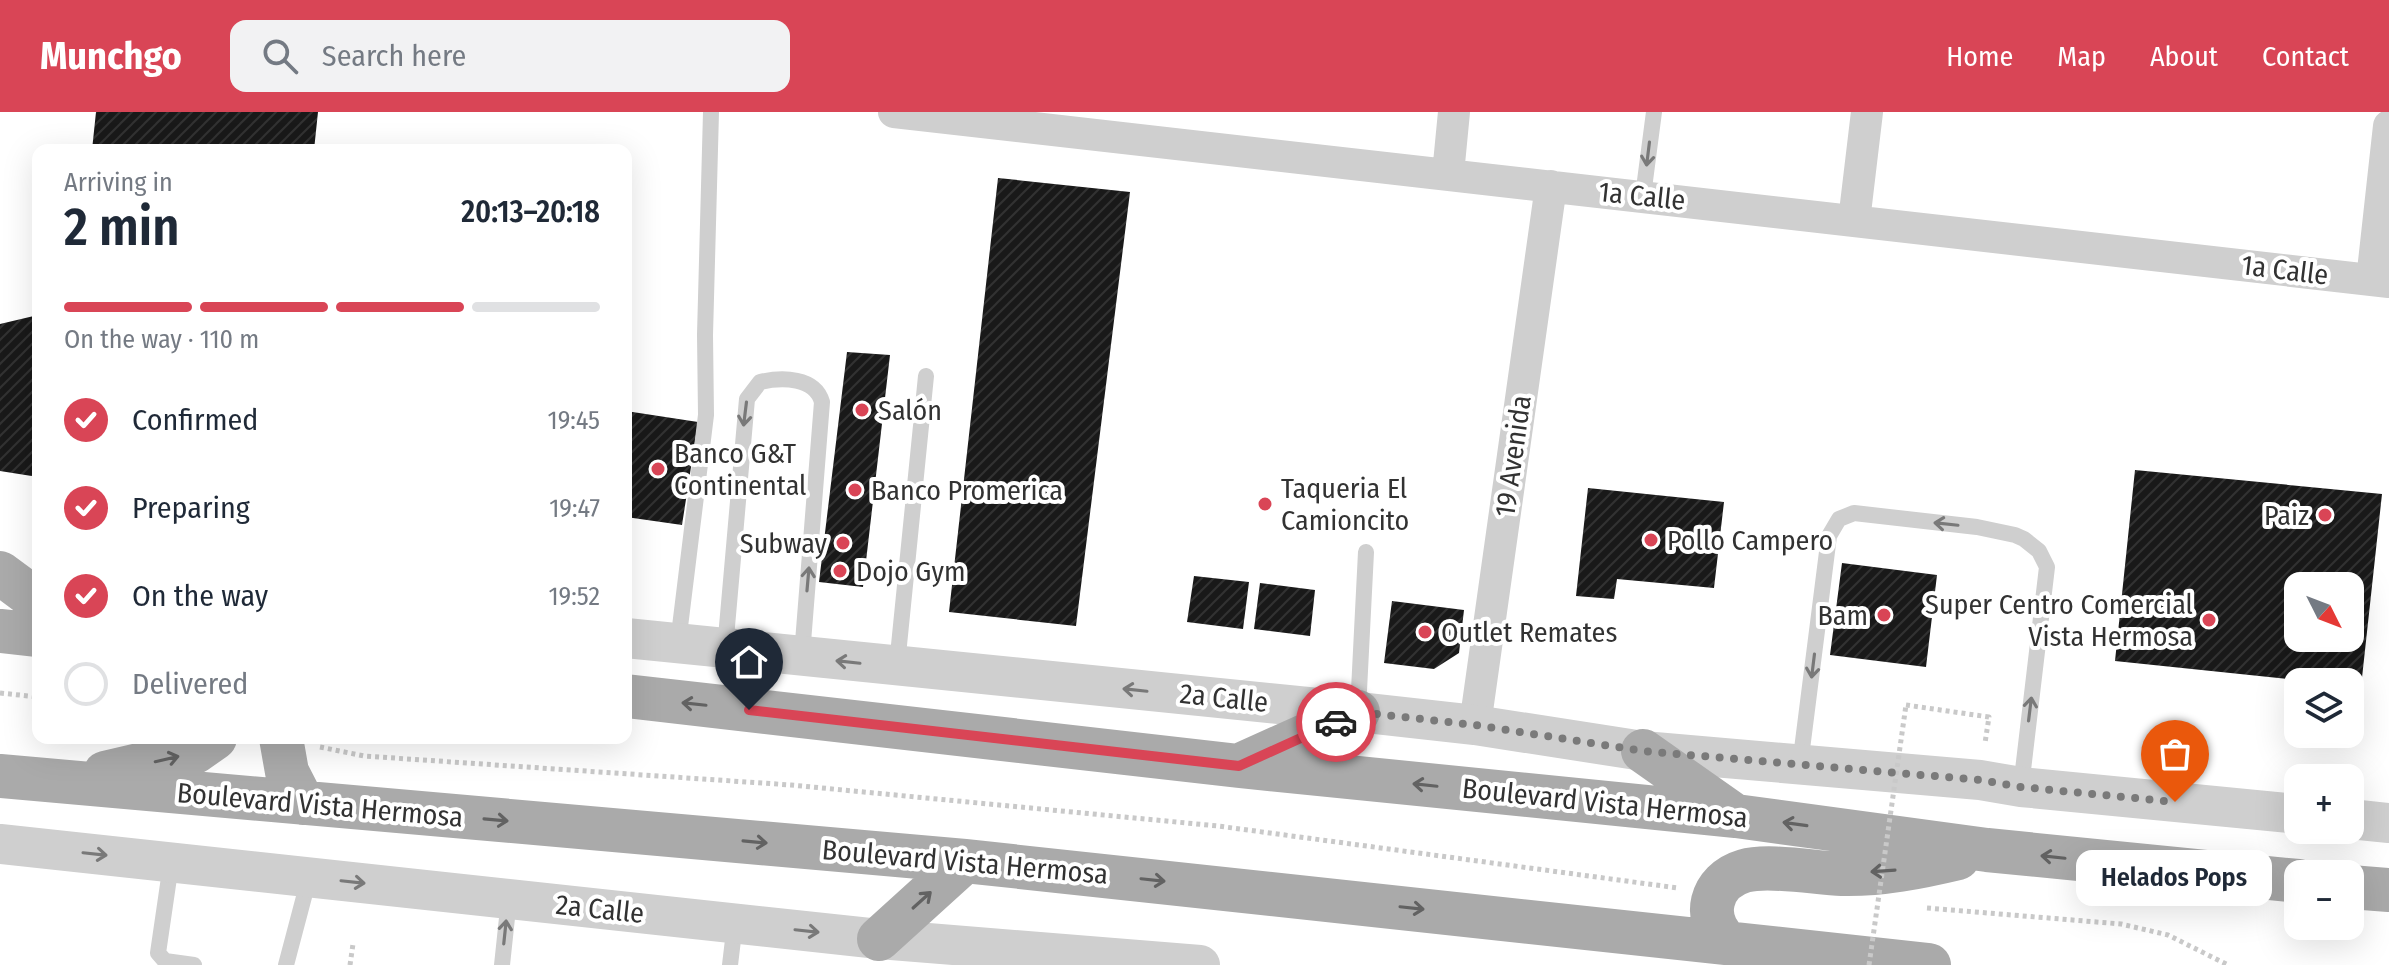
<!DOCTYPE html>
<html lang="en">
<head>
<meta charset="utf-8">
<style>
	body { margin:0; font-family:"Fira Sans Condensed",sans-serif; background:#f2f2f3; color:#1f2937; height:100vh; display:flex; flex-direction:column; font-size:30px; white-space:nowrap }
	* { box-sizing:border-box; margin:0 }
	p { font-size:26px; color:#747a83 }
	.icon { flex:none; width:44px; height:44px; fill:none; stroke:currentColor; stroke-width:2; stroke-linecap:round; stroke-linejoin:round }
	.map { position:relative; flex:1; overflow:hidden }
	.sheet { position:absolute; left:32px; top:32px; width:600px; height:600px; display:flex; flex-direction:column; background:#fff; border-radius:16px; box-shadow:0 8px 32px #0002 }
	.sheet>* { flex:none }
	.needle { width:52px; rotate:132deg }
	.tools { position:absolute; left:2284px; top:460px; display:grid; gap:16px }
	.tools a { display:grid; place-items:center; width:80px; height:80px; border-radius:16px; background:#fff; box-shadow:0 8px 32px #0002; font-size:40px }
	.pin { position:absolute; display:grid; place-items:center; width:68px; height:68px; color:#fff; margin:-82px -34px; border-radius:50% 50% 50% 0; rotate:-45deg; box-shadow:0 0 8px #0007 }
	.pin .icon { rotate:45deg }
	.courier { position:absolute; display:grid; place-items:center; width:80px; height:80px; margin:-40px; border:6px solid #d94556; border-radius:50%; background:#fff; color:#222; box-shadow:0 2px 10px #0007 }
	.bubble { position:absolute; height:56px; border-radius:16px; background:#fff; box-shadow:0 8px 32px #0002; font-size:26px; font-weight:600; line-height:56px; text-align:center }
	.overview em { font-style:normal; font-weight:600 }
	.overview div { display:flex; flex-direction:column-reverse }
	.overview { display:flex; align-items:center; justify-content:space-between; height:136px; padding:0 32px }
	h1 { font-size:52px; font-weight:600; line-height:60px }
	.bar { display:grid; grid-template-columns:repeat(4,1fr); gap:12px 8px; align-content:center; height:96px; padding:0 32px }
	.bar i { height:10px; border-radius:6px; background:#e0e1e3 }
	.bar .current { background:#d94556 }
	.bar p { grid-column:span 4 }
	ol { padding:0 32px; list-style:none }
	li { display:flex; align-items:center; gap:24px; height:88px }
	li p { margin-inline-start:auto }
	li .icon { padding:8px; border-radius:50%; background:#d94556; color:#fff; stroke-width:4 }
	li:last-child { color:#747a83 }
	li i { width:44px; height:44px; border:4px solid #e0e1e3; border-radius:50% }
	header { display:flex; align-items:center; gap:48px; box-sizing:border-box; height:112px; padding:0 40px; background:#d94556; color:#fff }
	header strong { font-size:38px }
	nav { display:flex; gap:44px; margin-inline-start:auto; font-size:28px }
	.search { width:560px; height:72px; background:#f2f2f3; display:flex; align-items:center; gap:20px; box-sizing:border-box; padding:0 28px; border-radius:16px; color:#747a83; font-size:30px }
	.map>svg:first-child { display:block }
	.building { fill:url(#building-hatch); fill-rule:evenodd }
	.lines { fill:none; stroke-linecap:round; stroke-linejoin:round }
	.path { stroke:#c9c9c9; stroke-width:5; stroke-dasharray:4 4; stroke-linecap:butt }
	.service { stroke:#cfcfcf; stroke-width:16 }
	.minor { stroke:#cfcfcf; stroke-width:32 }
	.tertiary { stroke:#cfcfcf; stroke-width:40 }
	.primary { stroke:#aaa; stroke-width:44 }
	.path-bridge { stroke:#c9c9c9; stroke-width:5; stroke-dasharray:4 4; stroke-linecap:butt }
	.oneway { stroke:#797979 }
	.oneway2 { stroke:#626262 }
	.done { stroke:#7a7a7a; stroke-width:8; stroke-dasharray:0 14.4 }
	.route { stroke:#d94556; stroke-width:10 }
	.poi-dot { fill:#d94556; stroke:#fff; stroke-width:3 }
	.labels { text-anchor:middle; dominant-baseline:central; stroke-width:8; stroke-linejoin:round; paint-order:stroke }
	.street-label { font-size:28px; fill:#323232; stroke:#fff }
	.poi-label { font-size:28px; fill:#323232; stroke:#fff; text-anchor:start }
</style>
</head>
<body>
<header>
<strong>Munchgo</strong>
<div class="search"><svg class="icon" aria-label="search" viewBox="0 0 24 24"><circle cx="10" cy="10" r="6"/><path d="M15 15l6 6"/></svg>Search here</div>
<nav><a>Home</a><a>Map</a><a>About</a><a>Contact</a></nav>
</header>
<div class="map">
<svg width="2389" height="853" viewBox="0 0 2389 853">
	<defs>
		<pattern id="building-hatch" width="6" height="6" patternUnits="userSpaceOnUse" patternTransform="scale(2)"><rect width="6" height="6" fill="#191919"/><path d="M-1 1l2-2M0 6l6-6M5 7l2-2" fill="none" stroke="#323232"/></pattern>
	</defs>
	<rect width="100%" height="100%" fill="#fff"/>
	<path class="building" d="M 96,0 L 318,0 L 314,38 L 92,38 Z
		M 998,66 L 1130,80 L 1076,514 L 949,500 Z
		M 38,203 L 38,365 L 0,359 L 0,212 Z
		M 847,240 L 890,243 L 863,475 L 819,470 Z
		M 626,299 L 698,310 L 682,413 L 626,405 Z
		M 2135,358 L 2382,382 L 2361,575 L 2350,574 L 2350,570 L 2316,570 L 2115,549 ZM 2298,474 L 2350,474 L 2350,526 L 2298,526 Z
		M 1588,376 L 1724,390 L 1714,476 L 1617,467 L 1614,487 L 1576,484 Z
		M 1842,451 L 1937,463 L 1926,555 L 1830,543 Z
		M 1194,464 L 1249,470 L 1243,517 L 1187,510 Z
		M 1260,471 L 1315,478 L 1310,524 L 1254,517 Z
		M 1392,489 L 1464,498 L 1459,541 L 1434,557 L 1384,551 Z"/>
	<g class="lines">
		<path class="path" d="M 0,581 L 38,585
			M 1906,593 L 1989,605 L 1985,631
			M 320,635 L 364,644 L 791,673 L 1218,714 L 1678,776
			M 1927,796 L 2121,812 L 2168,823 L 2228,853
			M 350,853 L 353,832"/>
		<path class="service" d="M 1643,84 L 1654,0
			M 678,531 L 706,303 L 705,223 L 711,0
			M 725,537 L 747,287 L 760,270 C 782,265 815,265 822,290 L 802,543
			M 897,553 L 926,264
			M 1358,598 L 1366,440
			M 1800,653 L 1829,424 L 1839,407 L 1854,401 L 1977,415 L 2015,423 L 2024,427 L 2039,439 L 2047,455 L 2021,675
			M 171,752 L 158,841 L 165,849 L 194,853
			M 286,853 L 309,766
			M 502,853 L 509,787
			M 730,853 L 735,811"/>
		<path class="minor" d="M 894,0 L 2389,170
			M 1448,62 L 1454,0
			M 1854,109 L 1867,0
			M 2372,168 L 2389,14
			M 1475,613 L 1551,74"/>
		<path class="tertiary" d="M 626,526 L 1358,600 L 1475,613 L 1643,639 L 1980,668 L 2021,675 L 2298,702
			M 2350,707 L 2389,711
			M 0,732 L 879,827 L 1200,853"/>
		<path class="primary" d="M 0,461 L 38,489
			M 0,519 L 38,523
			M 626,584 L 1239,654 L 1736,704 L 1987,738 L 2298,769
			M 281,626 L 287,660 L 303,691
			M 1643,639 L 1734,703
			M 1240,653 L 1358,600
			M 105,661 L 195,640 L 215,626
			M 0,664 L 965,749 L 1929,853
			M 2350,775 L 2389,778
			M 879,827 L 965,749
			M 1727,830 C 1701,806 1710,769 1744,759 C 1768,752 1816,761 1842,762 C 1881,763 1920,755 1958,746"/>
		<path class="path-bridge" d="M 1869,853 L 1906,593"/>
	</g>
	<defs><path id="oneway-shaft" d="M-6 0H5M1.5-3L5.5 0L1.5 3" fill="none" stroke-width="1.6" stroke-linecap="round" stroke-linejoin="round" transform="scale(2)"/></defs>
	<g class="oneway">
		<use href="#oneway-shaft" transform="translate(1648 42) rotate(97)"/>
		<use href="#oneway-shaft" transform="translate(745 302) rotate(97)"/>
		<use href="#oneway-shaft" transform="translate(1946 412) rotate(-174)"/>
		<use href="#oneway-shaft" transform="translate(808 467) rotate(-85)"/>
		<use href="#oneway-shaft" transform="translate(848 550) rotate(-174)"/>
		<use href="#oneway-shaft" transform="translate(1813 554) rotate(97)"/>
		<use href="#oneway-shaft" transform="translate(1135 578) rotate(-174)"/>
		<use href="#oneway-shaft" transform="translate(2030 597) rotate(-83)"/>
		<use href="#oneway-shaft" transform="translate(95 742) rotate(6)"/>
		<use href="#oneway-shaft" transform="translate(353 770) rotate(6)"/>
		<use href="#oneway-shaft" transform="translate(807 819) rotate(6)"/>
		<use href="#oneway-shaft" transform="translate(505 820) rotate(-84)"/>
	</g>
	<g class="oneway2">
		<use href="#oneway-shaft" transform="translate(694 592) rotate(-174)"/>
		<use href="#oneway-shaft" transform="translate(167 647) rotate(-13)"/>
		<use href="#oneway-shaft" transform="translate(1425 673) rotate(-174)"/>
		<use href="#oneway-shaft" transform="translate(496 708) rotate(5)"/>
		<use href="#oneway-shaft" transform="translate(1795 712) rotate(-172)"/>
		<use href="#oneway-shaft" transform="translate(755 730) rotate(5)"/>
		<use href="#oneway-shaft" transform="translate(2053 745) rotate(-174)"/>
		<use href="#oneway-shaft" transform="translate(1883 759) rotate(176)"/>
		<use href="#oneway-shaft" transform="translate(1153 768) rotate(6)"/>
		<use href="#oneway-shaft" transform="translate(922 788) rotate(-42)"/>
		<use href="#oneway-shaft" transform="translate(1412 796) rotate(6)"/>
	</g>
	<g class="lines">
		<path class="done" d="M 1336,610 L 1358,600 L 1475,613 L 1643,639 L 1980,668 L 2021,675 L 2175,690"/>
		<path class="route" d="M 749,598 L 1239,654 L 1336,610"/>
	</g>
	<g class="poi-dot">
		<circle cx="862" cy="298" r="8"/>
		<circle cx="658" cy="357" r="8"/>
		<circle cx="855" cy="378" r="8"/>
		<circle cx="1265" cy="392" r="8"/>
		<circle cx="2325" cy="403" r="8"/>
		<circle cx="1651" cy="428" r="8"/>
		<circle cx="843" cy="431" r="8"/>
		<circle cx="840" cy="459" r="8"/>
		<circle cx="1884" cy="503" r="8"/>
		<circle cx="2209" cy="508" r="8"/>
		<circle cx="1425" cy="520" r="8"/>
	</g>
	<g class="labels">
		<g class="street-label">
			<text transform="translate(1642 84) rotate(6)">1a Calle</text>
			<text transform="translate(2285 158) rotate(7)">1a Calle</text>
			<text transform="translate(1513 344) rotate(-82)">19 Avenida</text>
			<text transform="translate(1224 586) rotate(6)">2a Calle</text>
			<text transform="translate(1605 691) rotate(6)">Boulevard Vista Hermosa</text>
			<text transform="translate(320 693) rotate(5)">Boulevard Vista Hermosa</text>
			<text transform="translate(965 750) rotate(5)">Boulevard Vista Hermosa</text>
			<text transform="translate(600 797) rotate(6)">2a Calle</text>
		</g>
		<g class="poi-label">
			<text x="878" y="298">Salón</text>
			<text x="674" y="341">Banco G&amp;T<tspan x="674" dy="32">Continental</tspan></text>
			<text x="1281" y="376">Taqueria El<tspan x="1281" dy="32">Camioncito</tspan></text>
			<text x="871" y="378">Banco Promerica</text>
			<text x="2309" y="403" text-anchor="end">Paiz</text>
			<text x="1667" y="428">Pollo Campero</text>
			<text x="827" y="431" text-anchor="end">Subway</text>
			<text x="856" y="459">Dojo Gym</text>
			<text x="2193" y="492" text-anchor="end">Super Centro Comercial<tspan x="2193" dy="32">Vista Hermosa</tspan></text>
			<text x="1868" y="503" text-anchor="end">Bam</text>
			<text x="1441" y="520">Outlet Remates</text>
		</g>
	</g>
</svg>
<div class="tools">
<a><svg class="needle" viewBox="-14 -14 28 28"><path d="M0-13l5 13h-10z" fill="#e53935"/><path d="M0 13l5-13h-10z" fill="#747a83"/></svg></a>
<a><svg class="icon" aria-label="layers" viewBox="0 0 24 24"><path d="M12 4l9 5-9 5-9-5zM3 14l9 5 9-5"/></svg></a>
<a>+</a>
<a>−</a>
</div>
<div class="pin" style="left:2175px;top:690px;background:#ea580c"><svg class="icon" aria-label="bag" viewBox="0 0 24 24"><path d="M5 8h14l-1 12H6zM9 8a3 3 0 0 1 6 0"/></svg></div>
<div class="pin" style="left:749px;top:598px;background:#1f2937"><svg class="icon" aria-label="home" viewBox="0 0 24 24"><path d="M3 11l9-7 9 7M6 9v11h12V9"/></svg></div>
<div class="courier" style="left:1336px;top:610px"><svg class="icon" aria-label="car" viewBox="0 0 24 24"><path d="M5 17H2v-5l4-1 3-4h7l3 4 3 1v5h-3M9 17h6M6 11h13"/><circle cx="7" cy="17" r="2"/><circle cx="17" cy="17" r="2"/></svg></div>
<div class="bubble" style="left:2076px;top:738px;width:196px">Helados Pops</div>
<section class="sheet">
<div class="overview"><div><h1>2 min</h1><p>Arriving in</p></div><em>20:13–20:18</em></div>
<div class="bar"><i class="current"></i><i class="current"></i><i class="current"></i><i></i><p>On the way · 110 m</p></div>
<ol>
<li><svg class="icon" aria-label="check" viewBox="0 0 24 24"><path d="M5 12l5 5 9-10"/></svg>Confirmed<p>19:45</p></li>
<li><svg class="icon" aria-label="check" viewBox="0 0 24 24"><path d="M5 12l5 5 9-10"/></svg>Preparing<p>19:47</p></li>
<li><svg class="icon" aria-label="check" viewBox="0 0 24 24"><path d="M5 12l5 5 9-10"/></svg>On the way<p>19:52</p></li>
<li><i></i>Delivered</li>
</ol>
</section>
</div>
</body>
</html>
